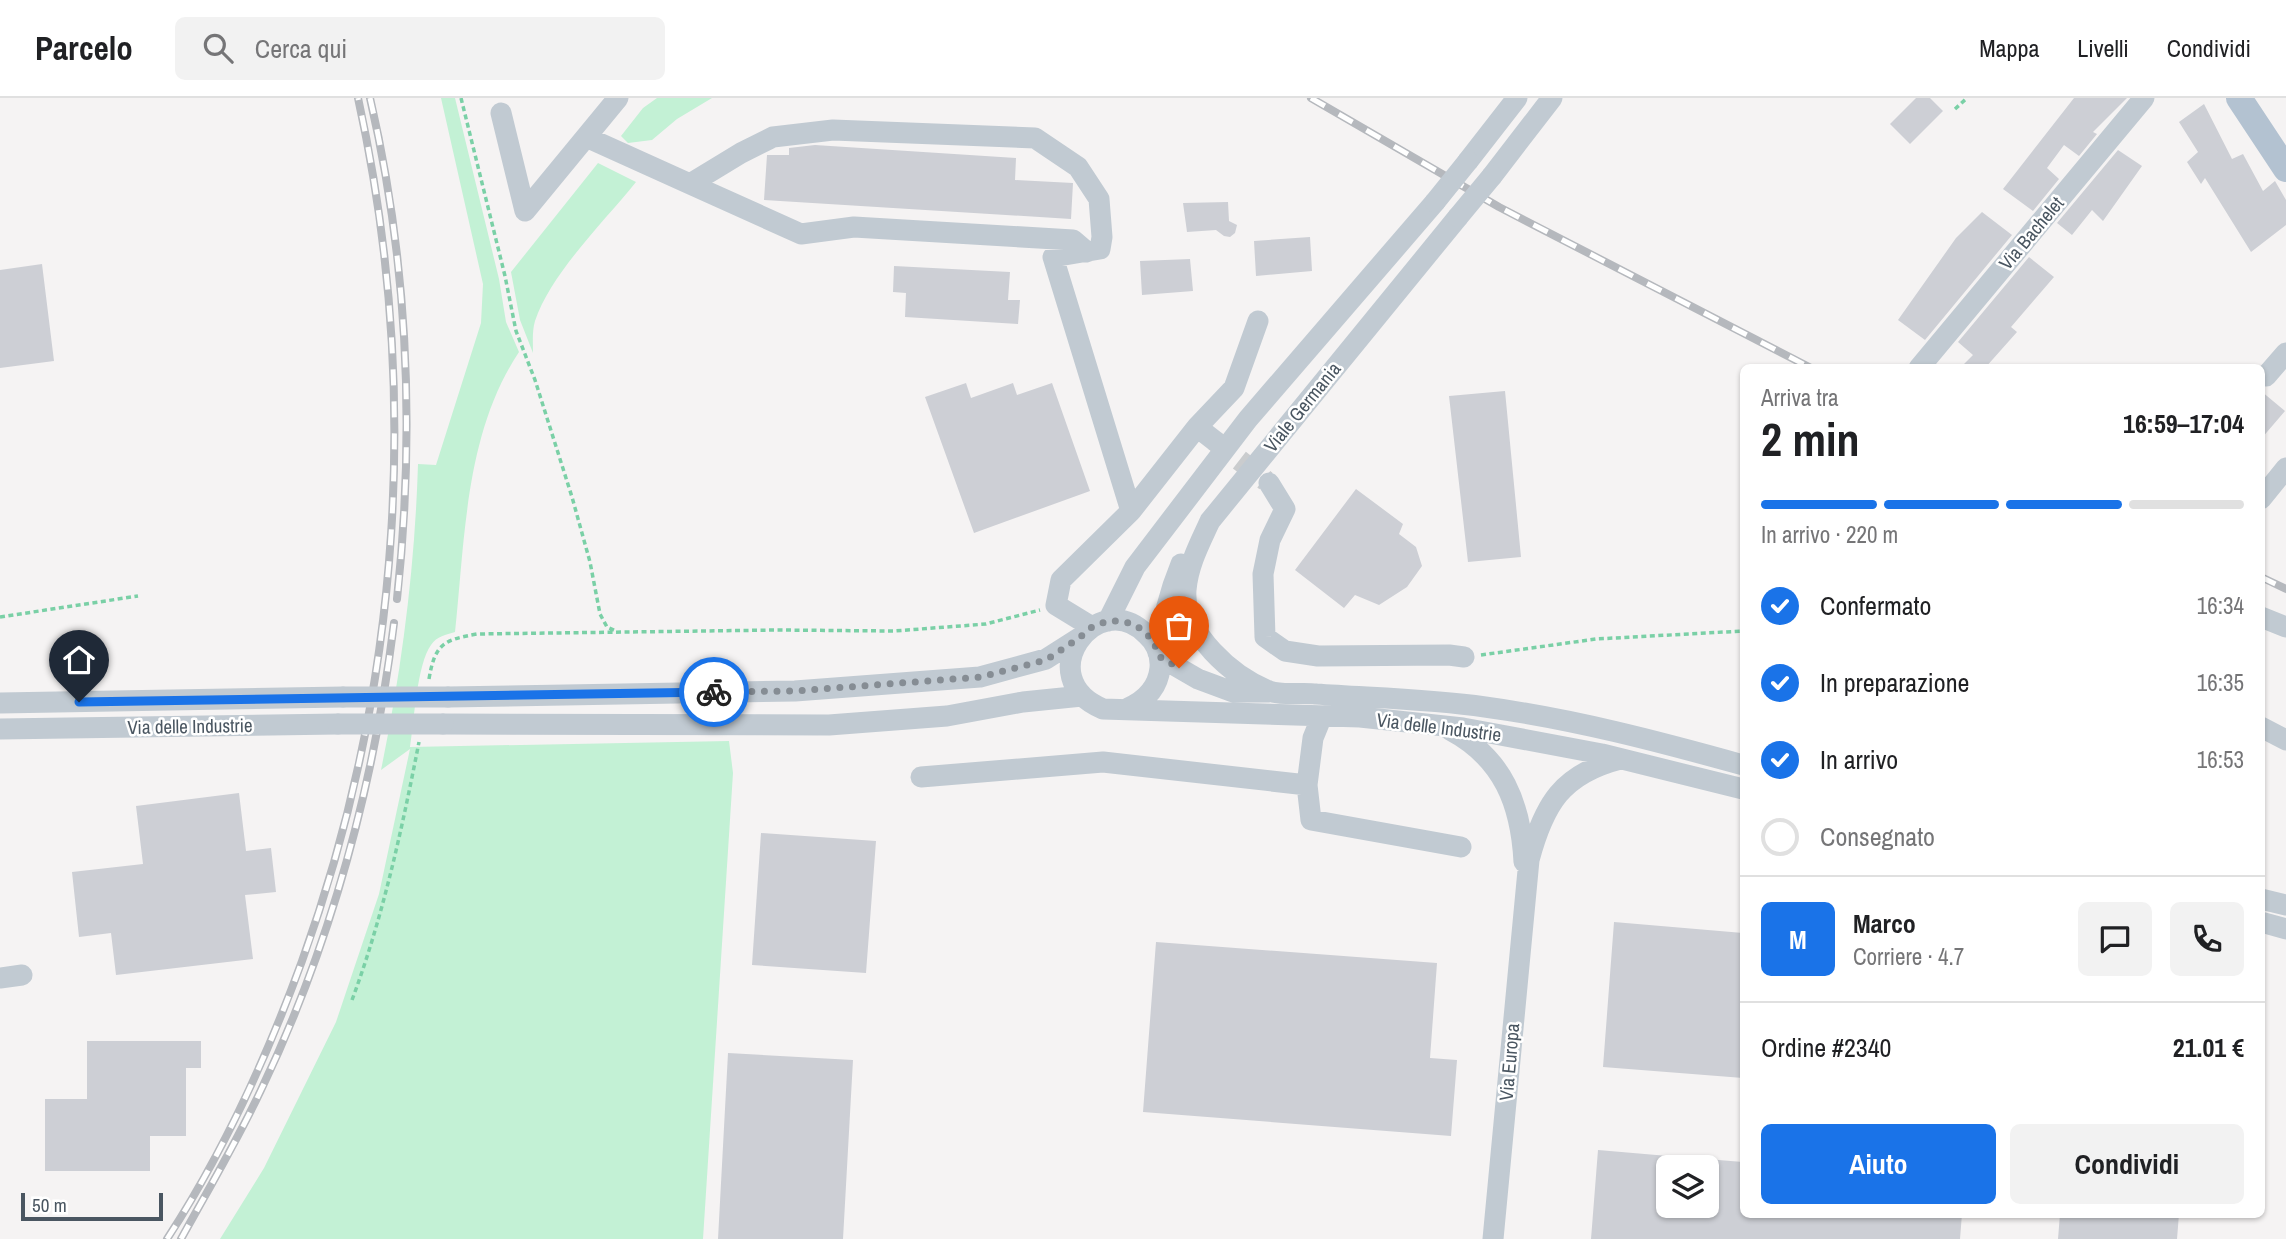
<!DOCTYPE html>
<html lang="it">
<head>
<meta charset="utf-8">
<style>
	body { margin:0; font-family:"Archivo Narrow",sans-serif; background:#f2f2f2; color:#202124; height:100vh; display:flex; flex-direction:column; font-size:26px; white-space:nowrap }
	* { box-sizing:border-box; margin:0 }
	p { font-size:23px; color:#757577 }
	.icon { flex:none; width:38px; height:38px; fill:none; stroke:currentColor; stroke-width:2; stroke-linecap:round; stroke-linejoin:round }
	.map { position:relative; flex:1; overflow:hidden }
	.details { position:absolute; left:1740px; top:266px; width:525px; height:854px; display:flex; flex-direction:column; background:#fff; border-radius:10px; box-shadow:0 2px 5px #0004 }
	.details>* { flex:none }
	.tools { position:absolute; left:1656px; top:1057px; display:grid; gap:14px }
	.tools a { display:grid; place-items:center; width:63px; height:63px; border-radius:10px; background:#fff; box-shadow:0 2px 5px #0004; font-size:35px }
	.scale { position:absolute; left:21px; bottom:18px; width:142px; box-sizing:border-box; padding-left:7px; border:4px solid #4a5661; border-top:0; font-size:19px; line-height:24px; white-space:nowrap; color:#4a5661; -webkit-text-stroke:5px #fff; paint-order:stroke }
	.pin { position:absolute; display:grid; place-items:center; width:60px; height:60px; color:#fff; margin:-72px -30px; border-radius:50% 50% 50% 0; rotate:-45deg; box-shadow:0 0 7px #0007 }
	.pin .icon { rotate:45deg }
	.courier { position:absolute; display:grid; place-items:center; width:70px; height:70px; margin:-35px; border:5px solid #1a73e8; border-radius:50%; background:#fff; color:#222; box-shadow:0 2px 9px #0007 }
	.summary em { font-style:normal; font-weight:800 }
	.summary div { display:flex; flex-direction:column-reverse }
	.summary { display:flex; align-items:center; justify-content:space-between; height:119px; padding:0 21px }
	h1 { font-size:46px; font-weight:800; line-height:52px }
	.bar { display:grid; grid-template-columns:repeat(4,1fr); gap:10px 7px; align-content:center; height:84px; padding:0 21px }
	.bar i { height:9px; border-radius:5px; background:#e0e0e0 }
	.bar .on { background:#1a73e8 }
	.bar p { grid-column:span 4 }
	.line { display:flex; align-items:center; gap:18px; padding:0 21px; border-top:2px solid #e0e0e0 }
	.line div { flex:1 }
	.round { display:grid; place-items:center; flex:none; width:74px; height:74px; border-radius:10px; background:#f2f2f2 }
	ol { padding:0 21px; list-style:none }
	li { display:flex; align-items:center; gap:21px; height:77px }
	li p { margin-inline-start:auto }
	li .icon { padding:7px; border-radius:50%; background:#1a73e8; color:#fff; stroke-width:4 }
	li:last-child { color:#757577 }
	li i { width:38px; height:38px; border:4px solid #e0e0e0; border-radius:50% }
	.primary-button { display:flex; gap:14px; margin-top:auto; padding:14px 21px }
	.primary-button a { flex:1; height:80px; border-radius:10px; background:#1a73e8; color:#fff; font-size:28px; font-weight:800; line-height:80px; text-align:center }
	.primary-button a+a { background:#f2f2f2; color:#202124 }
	header { display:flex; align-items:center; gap:42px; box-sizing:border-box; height:98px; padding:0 35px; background:#fff; border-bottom:2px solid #e0e0e0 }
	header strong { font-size:33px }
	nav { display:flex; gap:38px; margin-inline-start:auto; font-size:24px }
	.search { width:490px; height:63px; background:#f2f2f2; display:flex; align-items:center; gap:18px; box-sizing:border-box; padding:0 24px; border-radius:10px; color:#757577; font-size:26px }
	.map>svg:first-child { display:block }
	.green { fill:#c3f1d5 }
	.building { fill:#cdcfd5 }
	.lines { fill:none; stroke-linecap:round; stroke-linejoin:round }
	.minor-tunnel { stroke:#caccce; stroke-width:21; stroke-dasharray:21 10; stroke-linecap:butt }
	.path { stroke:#7ad0a6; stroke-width:3.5; stroke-dasharray:5 3.5; stroke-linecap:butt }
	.minor { stroke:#c1cad2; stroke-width:21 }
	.major { stroke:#b3c2d1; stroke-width:26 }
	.rail-casing { stroke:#b5b8bd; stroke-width:8 }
	.rail { stroke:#fff; stroke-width:5; stroke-dasharray:16; stroke-linecap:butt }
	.minor-bridge { stroke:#c1cad2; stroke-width:21 }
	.done { stroke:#868d94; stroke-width:7; stroke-dasharray:0 12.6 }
	.route { stroke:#1a73e8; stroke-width:9 }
	.labels { text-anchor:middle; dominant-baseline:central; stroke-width:5; stroke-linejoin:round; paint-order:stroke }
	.street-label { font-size:19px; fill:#4a5661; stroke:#fff }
</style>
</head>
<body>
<header>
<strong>Parcelo</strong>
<div class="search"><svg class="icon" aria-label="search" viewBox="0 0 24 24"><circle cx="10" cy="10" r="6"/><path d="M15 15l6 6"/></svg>Cerca qui</div>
<nav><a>Mappa</a><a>Livelli</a><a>Condividi</a></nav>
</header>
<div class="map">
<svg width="2286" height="1141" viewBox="0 0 2286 1141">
	<rect width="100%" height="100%" fill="#f5f3f3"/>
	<path class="green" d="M 441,0 L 455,0 L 499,181 L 506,224 L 519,254 C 465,335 465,441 455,534 C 446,537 437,538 431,547 C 417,566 414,624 410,649 L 729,643 L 733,675 L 703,1141 L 220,1141 L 264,1070 L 336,924 L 379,796 L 410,651 L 381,672 C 402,571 415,468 418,366 L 436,367 L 481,225 L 483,186 Z
		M 657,0 L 712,0 L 677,21 L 652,42 L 628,45 L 621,38 L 643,10 Z
		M 598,65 L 636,84 C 604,124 551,175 535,223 C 532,233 533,245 533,255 L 520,222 L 511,174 Z"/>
	<path class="building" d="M 1916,0 L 1930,0 L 1943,13 L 1910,46 L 1890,26 Z
		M 2074,0 L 2127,0 L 2093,34 L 2097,36 L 2079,58 L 2064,47 L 2047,70 L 2059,81 L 2033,113 L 2003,91 Z
		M 2204,6 L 2232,61 L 2243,56 L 2263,93 L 2275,83 L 2286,102 L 2286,127 L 2251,154 L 2205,80 L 2201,86 L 2187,64 L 2198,54 L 2179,24 Z
		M 815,47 L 1016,60 L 1015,82 L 1073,85 L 1071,121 L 764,102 L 767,57 L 789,57 L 789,50 Z
		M 2118,52 L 2142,68 L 2103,123 L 2092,112 L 2072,137 L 2057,125 Z
		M 1228,104 L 1229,123 L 1237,127 L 1235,135 L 1230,139 L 1224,138 L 1216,132 L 1187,134 L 1183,105 Z
		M 1982,114 L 2012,137 L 1925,242 L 1898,222 L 1956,140 Z
		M 1310,139 L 1312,173 L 1256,178 L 1254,143 Z
		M 2029,159 L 2054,179 L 2011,229 L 2017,234 L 1985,270 L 1960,270 L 1973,257 L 1958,244 Z
		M 1190,161 L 1193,193 L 1142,197 L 1140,163 Z
		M 42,166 L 54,263 L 0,270 L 0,172 Z
		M 894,168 L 1010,174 L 1008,202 L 1020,202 L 1018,226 L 905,219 L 906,195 L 893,194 Z
		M 966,285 L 971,300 L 1013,285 L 1017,297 L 1052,285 L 1090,393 L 974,435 L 925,299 Z
		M 1505,293 L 1521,459 L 1468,464 L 1449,298 Z
		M 2261,293 L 2285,313 L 2261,341 Z
		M 1356,391 L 1403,426 L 1399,436 L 1416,449 L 1422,468 L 1407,489 L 1379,507 L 1355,497 L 1344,510 L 1295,472 Z
		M 239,695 L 246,753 L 271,750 L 276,794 L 245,797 L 253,861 L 116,877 L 111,835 L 79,839 L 72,774 L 143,766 L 136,708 Z
		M 761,735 L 876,743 L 866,875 L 752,867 Z
		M 1614,824 L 1743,835 L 1743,980 L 1603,969 Z
		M 1156,844 L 1437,865 L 1430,960 L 1457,962 L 1451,1038 L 1143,1014 Z
		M 87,943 L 201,943 L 201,970 L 186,970 L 186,1038 L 150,1038 L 150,1073 L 45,1073 L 45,1001 L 87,1001 Z
		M 728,955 L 853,962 L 843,1141 L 718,1141 Z
		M 1598,1052 L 1668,1058 L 1668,1108 L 1706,1108 L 1706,1061 L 1743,1064 L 1743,1116 L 1962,1116 L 1960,1141 L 1591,1141 Z
		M 2060,1116 L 2179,1116 L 2177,1141 L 2058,1141 Z"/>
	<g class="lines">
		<path class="minor-tunnel" d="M 1215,343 L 1266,383"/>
		<path class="path" d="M 461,0 L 505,178 L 516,233 L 535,282 L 572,399 L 590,464 L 600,516 L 607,529 L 616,533
			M 1955,11 L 1967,0
			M 0,519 L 138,498
			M 1481,557 L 1596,541 L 1743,533
			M 429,581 C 435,546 443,542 477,536 L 778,532 L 894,533 L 986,526 L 1040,512
			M 352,902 C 383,819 402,731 419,644"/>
		<path class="minor" d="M 501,15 L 525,113 L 618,0
			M 586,39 L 690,86 L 741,55 L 773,39 L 833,32 L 1035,40 L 1078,69 L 1099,101 L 1102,139 L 1100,151 L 1053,159 L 1131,413 L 1061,482 L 1056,507 L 1092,529
			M 1468,63 L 1517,0
			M 1492,78 L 1552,0
			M 690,86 L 801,136 L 854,129 L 1073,142 L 1087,154
			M 1458,119 L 1210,423 C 1200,445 1188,467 1186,492 C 1183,536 1232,578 1269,593 C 1282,598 1302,594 1316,596 C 1372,600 1429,601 1485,609 C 1573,621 1657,643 1743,667
			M 1919,270 L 2144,0
			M 2266,278 L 2286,255
			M 1197,329 L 1234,290 L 1258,223
			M 1269,385 L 1285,411 L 1270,442 L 1263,476 L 1265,539 L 1285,553 L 1318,558 L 1449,557 L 1464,559
			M 2261,401 L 2286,370
			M 1131,413 L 1197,329 L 1215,343
			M 2261,519 L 2286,529
			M 1108,523 L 1135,469 L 1248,321 L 1435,104
			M 1158,555 C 1162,523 1169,495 1181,466
			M 1160,559 L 1198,581 L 1233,594 L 1269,594
			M 448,599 L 795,593 L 980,579 L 1046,561 L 1079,540
			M 0,605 L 343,599
			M 1128,610 C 1146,602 1158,590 1160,570 C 1161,557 1156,545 1146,536 C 1097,487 1029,580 1103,611 L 1360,619 L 1463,630 L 1602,656 L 1743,691
			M 443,626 L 829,627 L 947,618 L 1023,604 L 1082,598
			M 2261,629 L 2286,642
			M 0,631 L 338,626
			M 1450,632 C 1503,660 1521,706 1524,764
			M 921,679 L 1103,664 L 1307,687 L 1311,722 L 1461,749
			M 1307,687 L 1313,640 L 1322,618
			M 2261,801 L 2286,807
			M 2261,824 L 2286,831
			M 0,880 L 22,877
			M 1493,1141 L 1529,762 C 1544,706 1562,676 1620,661"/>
		<path class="major" d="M 2239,0 L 2286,71"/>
		<g class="rail-casing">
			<path id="rail" d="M 370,0 C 408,164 415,334 397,501
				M 1311,0 L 1499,109 L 1811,270
				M 2261,479 L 2286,491
				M 167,1141 C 223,1055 267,959 302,863 C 402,586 421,287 358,0
				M 181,1141 C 208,1092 237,1043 261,992 C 331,846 374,686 394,525"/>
		</g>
		<use href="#rail" class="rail"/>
		<path class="minor-bridge" d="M 1435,104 L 1468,63
			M 1458,119 L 1492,78
			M 343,599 L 448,599
			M 338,626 L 443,626"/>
	</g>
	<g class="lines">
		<path class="done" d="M 714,594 L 794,593 L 981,579 L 1046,562 L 1079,540 L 1092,529 L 1108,523 L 1121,523 L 1133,526 L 1144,533 L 1153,543 L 1160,559 L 1179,570"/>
		<path class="route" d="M 79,604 L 714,594"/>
	</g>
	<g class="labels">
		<g class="street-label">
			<text transform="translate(2031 135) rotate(-50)">Via Bachelet</text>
			<text transform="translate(1302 309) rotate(-51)">Viale Germania</text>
			<text transform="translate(190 628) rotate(-1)">Via delle Industrie</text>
			<text transform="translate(1439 629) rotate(7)">Via delle Industrie</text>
			<text transform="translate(1509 964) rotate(-85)">Via Europa</text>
		</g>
	</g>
</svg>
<div class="tools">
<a><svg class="icon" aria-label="layers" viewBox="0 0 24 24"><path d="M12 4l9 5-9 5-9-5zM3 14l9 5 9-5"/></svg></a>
</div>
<div class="scale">50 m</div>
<div class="pin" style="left:1179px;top:570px;background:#ea580c"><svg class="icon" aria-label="bag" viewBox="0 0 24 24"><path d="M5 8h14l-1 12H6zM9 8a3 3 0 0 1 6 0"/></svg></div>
<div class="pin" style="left:79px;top:604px;background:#1f2937"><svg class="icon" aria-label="home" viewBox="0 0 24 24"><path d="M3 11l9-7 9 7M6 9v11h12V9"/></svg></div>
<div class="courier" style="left:714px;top:594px"><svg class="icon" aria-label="bike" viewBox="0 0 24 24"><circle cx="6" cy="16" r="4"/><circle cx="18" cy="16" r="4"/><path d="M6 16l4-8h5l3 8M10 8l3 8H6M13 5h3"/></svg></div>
<section class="details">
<div class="summary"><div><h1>2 min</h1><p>Arriva tra</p></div><em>16:59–17:04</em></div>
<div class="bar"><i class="on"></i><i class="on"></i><i class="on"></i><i></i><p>In arrivo · 220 m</p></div>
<ol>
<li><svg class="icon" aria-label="check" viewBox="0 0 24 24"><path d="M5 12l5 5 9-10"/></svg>Confermato<p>16:34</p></li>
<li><svg class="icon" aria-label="check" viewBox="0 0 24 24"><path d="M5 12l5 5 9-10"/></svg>In preparazione<p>16:35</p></li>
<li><svg class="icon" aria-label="check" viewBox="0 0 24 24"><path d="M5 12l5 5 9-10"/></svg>In arrivo<p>16:53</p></li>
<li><i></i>Consegnato</li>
</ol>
<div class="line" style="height:126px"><b class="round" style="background:#1a73e8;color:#fff">M</b><div><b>Marco</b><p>Corriere · 4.7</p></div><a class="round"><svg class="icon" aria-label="chat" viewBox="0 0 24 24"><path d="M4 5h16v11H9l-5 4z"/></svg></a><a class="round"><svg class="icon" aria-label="phone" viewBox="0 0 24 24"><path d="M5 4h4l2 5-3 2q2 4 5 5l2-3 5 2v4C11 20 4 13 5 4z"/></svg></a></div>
<div class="line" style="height:91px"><div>Ordine #2340</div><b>21.01 €</b></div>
<div class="primary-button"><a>Aiuto</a><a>Condividi</a></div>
</section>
</div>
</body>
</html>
